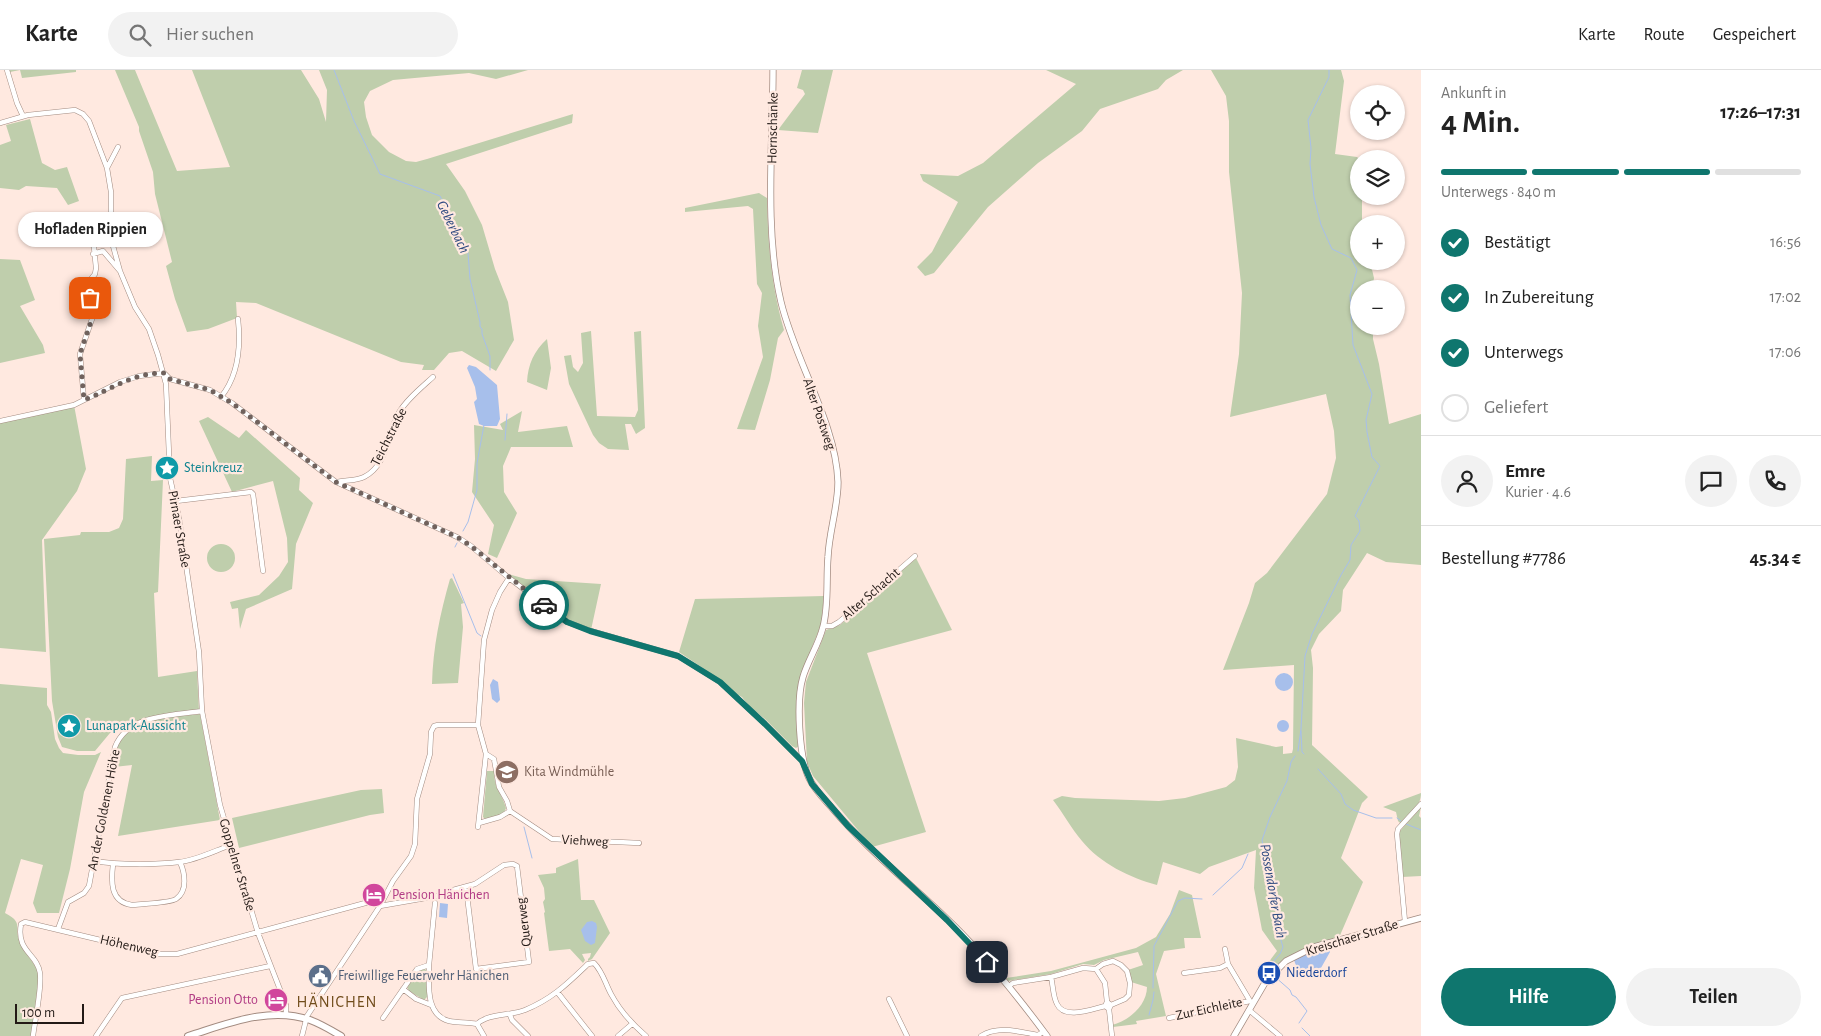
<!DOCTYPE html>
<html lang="de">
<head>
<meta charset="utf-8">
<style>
	body { margin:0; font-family:"Alegreya Sans",sans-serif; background:#f2f2f2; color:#222; height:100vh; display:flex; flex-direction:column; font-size:19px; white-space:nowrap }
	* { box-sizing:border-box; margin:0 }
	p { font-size:16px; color:#767676 }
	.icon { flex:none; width:28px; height:28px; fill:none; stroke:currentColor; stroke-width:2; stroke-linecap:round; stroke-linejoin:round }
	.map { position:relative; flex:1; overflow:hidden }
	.side { display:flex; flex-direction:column; background:#fff; width:400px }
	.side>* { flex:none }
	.fabs { position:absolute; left:1350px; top:15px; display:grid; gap:10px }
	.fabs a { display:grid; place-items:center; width:55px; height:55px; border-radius:50%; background:#fff; box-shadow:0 1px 4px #0004; font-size:25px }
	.scale { position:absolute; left:15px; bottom:12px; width:69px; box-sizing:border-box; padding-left:5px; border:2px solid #231a16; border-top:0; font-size:14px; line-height:18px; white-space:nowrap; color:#231a16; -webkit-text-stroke:4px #ffe9e0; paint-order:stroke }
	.pin { position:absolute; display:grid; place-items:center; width:42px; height:42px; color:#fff; margin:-21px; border-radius:10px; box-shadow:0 2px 8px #0006 }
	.courier { position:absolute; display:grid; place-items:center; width:50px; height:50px; margin:-25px; border:4px solid #0f766e; border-radius:50%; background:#fff; color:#222; box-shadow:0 1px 6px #0007 }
	.bubble { position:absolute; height:35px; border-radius:18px; background:#fff; box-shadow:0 1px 4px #0004; font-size:16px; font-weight:600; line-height:35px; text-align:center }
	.head em { font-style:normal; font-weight:600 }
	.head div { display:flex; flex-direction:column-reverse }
	.head { display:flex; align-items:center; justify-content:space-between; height:85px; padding:0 20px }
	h1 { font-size:32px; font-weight:600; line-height:38px }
	.bar { display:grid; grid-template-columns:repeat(4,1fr); gap:8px 5px; align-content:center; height:60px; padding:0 20px }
	.bar i { height:6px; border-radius:4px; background:#e0e0e0 }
	.bar .active { background:#0f766e }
	.bar p { grid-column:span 4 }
	.line { display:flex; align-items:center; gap:12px; padding:0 20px; border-top:1px solid #e0e0e0 }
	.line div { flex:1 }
	.round { display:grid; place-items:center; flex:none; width:52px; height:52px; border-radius:26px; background:#f2f2f2 }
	ol { padding:0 20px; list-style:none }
	li { display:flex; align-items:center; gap:15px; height:55px }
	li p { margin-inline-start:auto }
	li .icon { padding:5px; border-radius:50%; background:#0f766e; color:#fff; stroke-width:4 }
	li:last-child { color:#767676 }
	li i { width:28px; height:28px; border:2px solid #e0e0e0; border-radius:50% }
	.primary-button { display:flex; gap:10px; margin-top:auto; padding:10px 20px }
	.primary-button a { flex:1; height:58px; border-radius:30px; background:#0f766e; color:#fff; font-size:20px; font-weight:600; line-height:58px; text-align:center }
	.primary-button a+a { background:#f2f2f2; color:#222 }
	header { display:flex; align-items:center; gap:30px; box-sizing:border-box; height:70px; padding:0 25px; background:#fff; border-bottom:1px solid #e0e0e0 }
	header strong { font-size:24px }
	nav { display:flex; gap:28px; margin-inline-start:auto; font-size:18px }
	.search { width:350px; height:45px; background:#f2f2f2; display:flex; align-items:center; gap:12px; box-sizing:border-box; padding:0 18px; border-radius:28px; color:#767676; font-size:19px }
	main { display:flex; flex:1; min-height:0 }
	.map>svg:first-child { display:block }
	.green { fill:#bfceac }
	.water { fill:#a7bfeb }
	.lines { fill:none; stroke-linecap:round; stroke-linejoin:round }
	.stream { stroke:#a7bfeb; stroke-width:1 }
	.street-casing { stroke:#a38b80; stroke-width:5.5 }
	.secondary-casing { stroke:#a38b80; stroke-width:7 }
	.primary-casing { stroke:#a38b80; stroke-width:8 }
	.street { stroke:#fff; stroke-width:4.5 }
	.secondary { stroke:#fff; stroke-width:5.5 }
	.primary { stroke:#fff; stroke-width:6 }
	.done { stroke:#70625d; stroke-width:5; stroke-dasharray:0 9 }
	.route { stroke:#0f766e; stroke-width:6 }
	.labels { text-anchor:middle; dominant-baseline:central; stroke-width:4.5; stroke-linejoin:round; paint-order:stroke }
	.street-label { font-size:14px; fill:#231a16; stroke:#ffe9e0 }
	.culture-label { font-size:14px; fill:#0d838f; stroke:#ffe9e0; text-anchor:start }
	.education-label { font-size:14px; fill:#785e54; stroke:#ffe9e0; text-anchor:start }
	.hotel-label { font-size:14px; fill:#b23c85; stroke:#ffe9e0; text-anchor:start }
	.transit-label { font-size:14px; fill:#164399; stroke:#ffe9e0; text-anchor:start }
	.service-label { font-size:14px; fill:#4e5e75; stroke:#ffe9e0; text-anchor:start }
	.water-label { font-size:15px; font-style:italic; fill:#2e4a80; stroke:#ffe9e0 }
	.quarter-label { font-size:16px; letter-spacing:1px; fill:#714d1c; stroke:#ffe9e0 }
</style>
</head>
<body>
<header>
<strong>Karte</strong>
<div class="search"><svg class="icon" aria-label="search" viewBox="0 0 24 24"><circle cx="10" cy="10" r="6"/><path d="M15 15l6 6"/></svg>Hier suchen</div>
<nav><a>Karte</a><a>Route</a><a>Gespeichert</a></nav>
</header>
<main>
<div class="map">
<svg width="1421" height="966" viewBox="0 0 1421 966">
	<rect width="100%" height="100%" fill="#ffe9e0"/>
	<path class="green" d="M 10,0 L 76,0 L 76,2 L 22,8 L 20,0 L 10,2 Z
		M 115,0 L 135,0 L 177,101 L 230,97 L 192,0 L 301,0 L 319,29 L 326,52 L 327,20 L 319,0 L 528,0 L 496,9 L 469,3 L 393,10 L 370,21 L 364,32 L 366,47 L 372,65 L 389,82 L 406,91 L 416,92 L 427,89 L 573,44 L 572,53 L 446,94 L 465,121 L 482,155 L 495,199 L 508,232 L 514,270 L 496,301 L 462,281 L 449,283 L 434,300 L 422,300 L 424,295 L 401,292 L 256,233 L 236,232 L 237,248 L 208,259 L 187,262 L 175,229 L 166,196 L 172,192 L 155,124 L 153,102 L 139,61 L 139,57 Z
		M 802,0 L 833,0 L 818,63 L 778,60 L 805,24 L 803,20 L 797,18 Z
		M 1046,0 L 1183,0 L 1166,10 L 1158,19 L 1100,39 L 1082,61 L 1038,93 L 988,137 L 934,203 L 925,206 L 917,197 L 932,182 L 958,132 L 923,111 L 920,104 L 958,106 L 983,93 L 1076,14 Z
		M 1211,0 L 1341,0 L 1344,11 L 1335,84 L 1357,87 L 1359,89 L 1359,126 L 1362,126 L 1362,154 L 1359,154 L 1359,191 L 1370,191 L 1374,208 L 1372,219 L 1359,219 L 1359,256 L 1373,256 L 1373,269 L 1379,294 L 1389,354 L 1421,344 L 1421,495 L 1386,492 L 1367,483 L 1343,520 L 1341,541 L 1319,564 L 1311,580 L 1313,598 L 1312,675 L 1368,727 L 1362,733 L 1341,788 L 1363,812 L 1338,870 L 1286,889 L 1269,903 L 1265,897 L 1277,881 L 1262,860 L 1254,818 L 1256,780 L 1209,797 L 1200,804 L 1163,792 L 1157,815 C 1130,808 1100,793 1082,771 C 1071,758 1063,743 1053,730 L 1062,726 L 1075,728 L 1159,731 L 1185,728 L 1226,717 L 1235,710 L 1238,697 L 1236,668 L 1276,677 L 1283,676 L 1283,684 L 1292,683 L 1293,679 L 1294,595 L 1223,600 L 1249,533 L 1255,513 L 1267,503 L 1327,424 L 1336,388 L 1334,361 L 1326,324 L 1230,347 L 1239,284 L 1242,223 L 1229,102 L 1229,51 L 1226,26 Z
		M 30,49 L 42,93 L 55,100 L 67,97 L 79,131 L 68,135 L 57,118 L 26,116 L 19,120 L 0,118 L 0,75 L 11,71 L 6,55 Z
		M 759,123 L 767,128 C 768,176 771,214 784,260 L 778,268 L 770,310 L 755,360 L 737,359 L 763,287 L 758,256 L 762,223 L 757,214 L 753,139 L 748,136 L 685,142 L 685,138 Z
		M 0,189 L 20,190 L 35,230 L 20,236 L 43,275 L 45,283 L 0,293 Z
		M 591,261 L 597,346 L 635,347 L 638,340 L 634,262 L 641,261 L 645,358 L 636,364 L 631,354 L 625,354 L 629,380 L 608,379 L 599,373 L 593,365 L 569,314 L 564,286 L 571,285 L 573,297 L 578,302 L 583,293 L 581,263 Z
		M 547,269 L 551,298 L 547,320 L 527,312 C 528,294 534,281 547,269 Z
		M 74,335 L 86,399 L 77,421 L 42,470 L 46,582 L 0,578 L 0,351 Z
		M 522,341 L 518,362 L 567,356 L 573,377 L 511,377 L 503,396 L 504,422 L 517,443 L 497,488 L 488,484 L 494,455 L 472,422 L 475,389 L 474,355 L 503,360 L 500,354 Z
		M 208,347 L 239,368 L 246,360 L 300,408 L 299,420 L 313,433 L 296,474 L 292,519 L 246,539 L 240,559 L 238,538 L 232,539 L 230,532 L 259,525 L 279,506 L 288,492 L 287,468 L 273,411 L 232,422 L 199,351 Z
		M 152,386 L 151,411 L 163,410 L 158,522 L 154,523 L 158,607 L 197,601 L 199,641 L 125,654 L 110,663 L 95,681 L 77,681 L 62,677 L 58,667 L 52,631 L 44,469 L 80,465 L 81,462 L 109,462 L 119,458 L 123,449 L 126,389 Z
		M207 488a14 14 0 1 1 28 0a14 14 0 1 1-28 0Z
		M 916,488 L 952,560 L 867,583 L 926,762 L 872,777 L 813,706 L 807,692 L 804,633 L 806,612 L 826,560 L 840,555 L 847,549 Z
		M 508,504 L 526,509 L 601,514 L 591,560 L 567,551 Z
		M 452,508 L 464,533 L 461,534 L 463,557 L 458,613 L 432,614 C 433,577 440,544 450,509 Z
		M 824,526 L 821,555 L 802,602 L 797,622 L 799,676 L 796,678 L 792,676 L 765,649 L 749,636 L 742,627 L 733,622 L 719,609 L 679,582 L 695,529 Z
		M 0,614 L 47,618 L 47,635 L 51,642 L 55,669 L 59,678 L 63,683 L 78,685 L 95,685 L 101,682 L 84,722 L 70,799 L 59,843 L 37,843 L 33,833 L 43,795 L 21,789 L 5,843 C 25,853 13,858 20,872 C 25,882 32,891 38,900 L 39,905 L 32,966 L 0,966 Z
		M 200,644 L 220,750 L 118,766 L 132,695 L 114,697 C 115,688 115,678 120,670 C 132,647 176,647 200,644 Z
		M 487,701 L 494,701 C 494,719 502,723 506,738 L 504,743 L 486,750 L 483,747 Z
		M 382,719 L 384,743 L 370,745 L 239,778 L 232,748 L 361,720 Z
		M 1421,723 C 1421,737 1410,744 1401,754 L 1398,751 L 1396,742 L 1383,737 Z
		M 1421,737 L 1419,746 L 1421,748 L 1421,806 L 1402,807 L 1398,770 L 1400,761 Z
		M 578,789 L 581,830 L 594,830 L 610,863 L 592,889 L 588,891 L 588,889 L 590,887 L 591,883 L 582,884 L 585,890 L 583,893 L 570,879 L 549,881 L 544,843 L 545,842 L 543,832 L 545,829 L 544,818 L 538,805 L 556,803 L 556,798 Z
		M 1179,820 L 1192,825 L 1201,868 L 1184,868 L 1185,878 L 1164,881 L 1156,904 L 1166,946 L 1136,951 L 1137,954 L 1113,957 L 1112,955 C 1129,951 1147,935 1147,917 L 1131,912 L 1128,900 L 1143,895 L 1138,882 L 1104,890 L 1094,895 L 1083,894 L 1051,904 L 1008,911 L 1006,908 L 1051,901 L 1136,878 L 1156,867 L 1170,844 Z
		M 421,898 L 427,900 L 427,927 L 424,930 L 409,921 L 407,917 L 417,901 Z"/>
	<path class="water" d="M 469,295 L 476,297 L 497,315 L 500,349 L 497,356 L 484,356 L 479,354 L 474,332 L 477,329 L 475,317 L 467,298 Z
		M1275 612a9 9 0 1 1 18 0a9 9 0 1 1-18 0Z
		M 493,609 L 498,612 L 500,630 L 497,633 L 492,629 L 490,615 Z
		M1277 656a6 6 0 1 1 12 0a6 6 0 1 1-12 0Z
		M 440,833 L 448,834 L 447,848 L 439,847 Z
		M 592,851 L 596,853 L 597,857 L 595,873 L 591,875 L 585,871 L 581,860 L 587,852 Z
		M 1330,876 L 1330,882 L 1317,905 L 1310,906 C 1302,902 1297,900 1294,890 L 1308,883 Z"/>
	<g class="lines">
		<path class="stream" d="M 334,0 L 354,51 L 380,104 L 440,126 L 468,183 L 470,209 L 480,252 L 480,257 L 482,259 L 482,264 L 490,286 L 490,300
			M 505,370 L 507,344
			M 463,461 L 468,452 L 477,420 L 477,393 L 484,355
			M 455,477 L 457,473
			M 453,504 L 477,563 L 481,566
			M 1301,661 L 1302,682 L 1304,684
			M 1298,681 L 1301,659 L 1305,586 L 1312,564 L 1341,505 L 1350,490 L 1351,475 L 1360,461 L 1359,451 L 1355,446 L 1380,396 L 1372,387 L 1367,362 L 1366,350 L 1372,324 L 1353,275 L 1350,225 L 1357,200 L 1351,188 L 1332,179 L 1321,155 L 1314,127 L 1310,94 L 1311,78 L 1308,50 L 1329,7 L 1329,0
			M 1318,699 L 1341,724 L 1345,734 L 1353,740 L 1376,748 L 1392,748
			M 1397,748 L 1401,751
			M 1406,754 L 1421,760
			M 524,757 L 532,788
			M 1213,825 L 1242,798 L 1248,784
			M 1270,899 L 1270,895 L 1280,884 L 1283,877 L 1279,864 L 1273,807 L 1264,782 L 1262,770 L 1270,747 L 1287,711 L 1291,692 L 1295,686
			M 1274,906 L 1290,920 L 1292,925 L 1296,927 L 1307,941 L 1299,953
			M 1153,918 L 1154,876 L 1178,831 L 1185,828 L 1202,829
			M 1149,945 L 1153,930 L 1154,922
			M 1302,958 L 1310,966"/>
		<g class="street-casing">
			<path id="street" d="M 7,0 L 17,33 L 23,46
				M 0,53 L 28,45 L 75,40 L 83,44 L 89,51 L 107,98 L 111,122 L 111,155 L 113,176 L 120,201 L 135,237 L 149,259 L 158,285 L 166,314 L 170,408 L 179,448 L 199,582 L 202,641 L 220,735 L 258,863 L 286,935 L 286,945
				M 107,98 L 118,77
				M 93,184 L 103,181 L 120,201
				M 165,304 L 170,309 L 210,320 L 232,333 L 336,412 L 457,467 L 471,476 L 509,508 L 567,552 L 591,561 L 678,586 L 720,612 L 765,654 L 802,691
				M 221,327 C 239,305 241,277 238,249
				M 84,330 L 80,284 L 92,249 L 87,214 L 95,204 L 96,198 L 94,177 L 81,159 L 103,160 L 111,155
				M 0,351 L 74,335 L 120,312 L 139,306 L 164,303
				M 337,412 C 346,410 356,411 364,407 C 388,395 387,364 398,344 C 406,330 421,318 433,307
				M 176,431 L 251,422 L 253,424 L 263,501
				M 824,556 L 832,556 L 839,552 L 915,486
				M 486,684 L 494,689 L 499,717 L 507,731 L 510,741
				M 510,741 L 552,769 L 639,773
				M 479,753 L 500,747 L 510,741
				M 478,757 L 486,684 L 478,655 L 484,570 L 492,540 L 500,522 L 509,508
				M 94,791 C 119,795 154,795 179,792 C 197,790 214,781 231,775
				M 113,794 C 111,812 110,832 132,835 C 141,834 170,833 176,829 C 188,821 185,803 180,792
				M 1405,852 L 1397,764 L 1398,759 L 1421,734
				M 58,859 L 68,832 L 84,823 L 89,816 L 115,677 C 128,644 171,646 202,641
				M 1225,879 L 1228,894 L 1250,931
				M 429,895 C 429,914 425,945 449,951 C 458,953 467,952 477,954 C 489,943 510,946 525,940 C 552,929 567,914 588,894 L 594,893 C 603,902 605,913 611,924 C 620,941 632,954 646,966
				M 1096,899 L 1105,913 L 1107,932
				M 1184,903 L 1220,898 L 1228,894
				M 1051,907 C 1053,915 1053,927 1057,934 C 1064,950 1092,939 1105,936 L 1107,932 L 1111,935 L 1109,939 L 1105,936
				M 1009,916 L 1013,913 L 1051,907 L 1083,898 L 1096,899 L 1103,894 L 1113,891 L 1121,895 L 1127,901 L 1130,913 L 1129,925 L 1125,929 L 1111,935
				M 403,919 L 416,929 L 431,935
				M 558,923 L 592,966
				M 889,929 L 907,966
				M 1109,939 L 1112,966
				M 1249,940 L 1280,966
				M 510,945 L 512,950 L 528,966
				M 383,948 L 417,899 L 429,895 L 435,833
				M 1169,948 L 1250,931
				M 477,954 L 484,966
				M 33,966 C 35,950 42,918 40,903 C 37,883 16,882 21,854 L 25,852 L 159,884 L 177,884 L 369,832 L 380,836 L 443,825 L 453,820 L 475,814 L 504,795 L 513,794 L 517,796 L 529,892 L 476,899 L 466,817
				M 96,966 L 122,928 L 270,896
				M 302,966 L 307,946 L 380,836 L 393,811 L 411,786 L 415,774 L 417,729 L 430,684 L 431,662 L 434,656 L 438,655 L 478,655
				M 618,966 L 632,954
				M 981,966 C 999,955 1019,962 1038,965 L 1043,962"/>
		</g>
		<g class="secondary-casing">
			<path id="secondary" d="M 773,0 C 773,73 764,161 781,232 C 795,291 836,353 838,412 C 838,437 829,462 828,487 C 826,510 829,535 823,557 C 819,574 808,590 803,607 C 796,630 799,687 809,708 C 814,719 824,729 832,738 C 866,778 907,811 945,847 C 983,883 1016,924 1047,966
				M 1234,966 L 1266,911 L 1286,891 L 1314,877 L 1421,848"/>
		</g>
		<g class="primary-casing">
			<path id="primary" d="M 188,966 C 227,954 269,936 310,950 C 321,954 331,960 341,966"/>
		</g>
		<use href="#street" class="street"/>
		<use href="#secondary" class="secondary"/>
		<use href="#primary" class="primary"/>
	</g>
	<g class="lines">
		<path class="done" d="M 90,228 L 92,249 L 80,284 L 84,330 C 112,319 132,303 164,303 L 170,309 L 210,320 L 232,333 L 336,412 L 457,467 L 471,476 L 544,535"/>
		<path class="route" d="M 544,535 L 567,552 L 590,561 L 678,586 L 720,612 L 765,654 L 802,691 L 812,714 L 848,756 L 947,850 L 987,892"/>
	</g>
	<defs>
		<g id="sight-disc" transform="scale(1.25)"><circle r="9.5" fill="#0f9aa8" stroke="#ffe9e0"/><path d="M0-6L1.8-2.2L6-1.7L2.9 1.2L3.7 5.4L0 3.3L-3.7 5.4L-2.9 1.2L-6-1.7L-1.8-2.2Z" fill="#fff"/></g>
		<g id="school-disc" transform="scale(1.25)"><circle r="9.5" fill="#8d6e63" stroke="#ffe9e0"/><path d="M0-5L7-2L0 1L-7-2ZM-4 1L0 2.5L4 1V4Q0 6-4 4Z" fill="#fff"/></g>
		<g id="hotel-disc" transform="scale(1.25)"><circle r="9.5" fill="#d1479c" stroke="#ffe9e0"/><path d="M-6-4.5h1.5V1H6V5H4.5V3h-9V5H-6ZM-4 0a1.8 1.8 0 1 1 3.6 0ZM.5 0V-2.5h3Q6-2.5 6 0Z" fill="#fff"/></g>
		<g id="bus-disc" transform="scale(1.25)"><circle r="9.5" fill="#1a4fb4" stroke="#ffe9e0"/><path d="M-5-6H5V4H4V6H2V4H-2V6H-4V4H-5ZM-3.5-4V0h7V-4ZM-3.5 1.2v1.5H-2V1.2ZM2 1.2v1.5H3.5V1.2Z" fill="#fff"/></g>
		<g id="civic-disc" transform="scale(1.25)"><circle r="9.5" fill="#5c6f8a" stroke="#ffe9e0"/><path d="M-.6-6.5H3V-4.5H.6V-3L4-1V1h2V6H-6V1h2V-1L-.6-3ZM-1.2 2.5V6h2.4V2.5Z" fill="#fff"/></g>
	</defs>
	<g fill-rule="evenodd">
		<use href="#sight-disc" x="167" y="398"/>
		<use href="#sight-disc" x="69" y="656"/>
		<use href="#school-disc" x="507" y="702"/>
		<use href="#hotel-disc" x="374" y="825"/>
		<use href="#bus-disc" x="1269" y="903"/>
		<use href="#civic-disc" x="320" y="906"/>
		<use href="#hotel-disc" x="276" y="930"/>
	</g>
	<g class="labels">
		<g class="street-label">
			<text transform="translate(773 58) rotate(-89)">Hornschänke</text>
			<text transform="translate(819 344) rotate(71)">Alter Postweg</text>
			<text transform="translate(389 367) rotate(-63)">Teichstraße</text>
			<text transform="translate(179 459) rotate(80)">Pirnaer Straße</text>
			<text transform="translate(871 524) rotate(-41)">Alter Schacht</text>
			<text transform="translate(104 740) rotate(-79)">An der Goldenen Höhe</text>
			<text transform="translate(585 771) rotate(3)">Viehweg</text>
			<text transform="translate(237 795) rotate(73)">Goppelner Straße</text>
			<text transform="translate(524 852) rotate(-97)">Querweg</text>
			<text transform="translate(1352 868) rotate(-17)">Kreischaer Straße</text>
			<text transform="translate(129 876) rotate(13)">Höhenweg</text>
			<text transform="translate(1209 939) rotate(-12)">Zur Eichleite</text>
		</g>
		<g class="culture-label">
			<text x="184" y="398">Steinkreuz</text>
			<text x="86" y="656">Lunapark-Aussicht</text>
		</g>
		<g class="education-label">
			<text x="524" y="702">Kita Windmühle</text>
		</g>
		<g class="hotel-label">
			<text x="392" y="825">Pension Hänichen</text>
			<text x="258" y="930" text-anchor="end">Pension Otto</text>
		</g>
		<g class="transit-label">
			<text x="1286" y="903">Niederdorf</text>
		</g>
		<g class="service-label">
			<text x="338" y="906">Freiwillige Feuerwehr Hänichen</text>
		</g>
		<g class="water-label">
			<text transform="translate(453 157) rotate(64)">Geberbach</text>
			<text transform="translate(1273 821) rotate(80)">Possendorfer Bach</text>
		</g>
		<g class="quarter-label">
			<text x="337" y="932">HÄNICHEN</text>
		</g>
	</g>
</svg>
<div class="fabs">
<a><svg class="icon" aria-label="locate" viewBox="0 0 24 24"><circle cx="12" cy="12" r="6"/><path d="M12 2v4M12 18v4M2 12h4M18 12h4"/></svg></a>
<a><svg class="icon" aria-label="layers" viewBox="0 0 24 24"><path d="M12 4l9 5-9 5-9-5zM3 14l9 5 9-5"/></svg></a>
<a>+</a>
<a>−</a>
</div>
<div class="scale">100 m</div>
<div class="pin" style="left:90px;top:228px;background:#ea580c"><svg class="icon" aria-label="bag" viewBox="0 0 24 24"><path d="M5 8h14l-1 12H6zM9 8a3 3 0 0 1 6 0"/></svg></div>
<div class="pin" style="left:987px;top:892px;background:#1f2937"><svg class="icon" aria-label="home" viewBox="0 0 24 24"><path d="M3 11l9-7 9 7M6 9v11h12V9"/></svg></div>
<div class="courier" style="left:544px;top:535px"><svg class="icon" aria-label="car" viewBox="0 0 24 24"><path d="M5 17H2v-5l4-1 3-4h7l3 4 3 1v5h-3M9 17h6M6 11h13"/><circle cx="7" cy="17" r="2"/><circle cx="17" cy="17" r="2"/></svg></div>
<div class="bubble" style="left:18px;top:142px;width:145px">Hofladen Rippien</div>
</div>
<section class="side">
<div class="head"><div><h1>4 Min.</h1><p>Ankunft in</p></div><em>17:26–17:31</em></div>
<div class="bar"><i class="active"></i><i class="active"></i><i class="active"></i><i></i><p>Unterwegs · 840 m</p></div>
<ol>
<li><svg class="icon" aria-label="check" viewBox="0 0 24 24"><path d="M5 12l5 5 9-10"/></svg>Bestätigt<p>16:56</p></li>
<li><svg class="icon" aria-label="check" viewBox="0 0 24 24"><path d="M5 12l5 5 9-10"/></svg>In Zubereitung<p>17:02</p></li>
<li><svg class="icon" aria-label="check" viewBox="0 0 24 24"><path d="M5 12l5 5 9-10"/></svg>Unterwegs<p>17:06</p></li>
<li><i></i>Geliefert</li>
</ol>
<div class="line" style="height:90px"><a class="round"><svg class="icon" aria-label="person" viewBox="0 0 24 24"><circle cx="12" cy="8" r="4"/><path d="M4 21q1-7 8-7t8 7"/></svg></a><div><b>Emre</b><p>Kurier · 4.6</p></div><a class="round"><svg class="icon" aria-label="chat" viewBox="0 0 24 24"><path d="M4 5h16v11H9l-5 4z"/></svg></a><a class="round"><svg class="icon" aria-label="phone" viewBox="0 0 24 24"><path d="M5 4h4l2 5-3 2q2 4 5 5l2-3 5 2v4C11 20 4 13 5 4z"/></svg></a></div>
<div class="line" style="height:65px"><div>Bestellung #7786</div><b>45.34 €</b></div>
<div class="primary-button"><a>Hilfe</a><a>Teilen</a></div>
</section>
</main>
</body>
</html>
